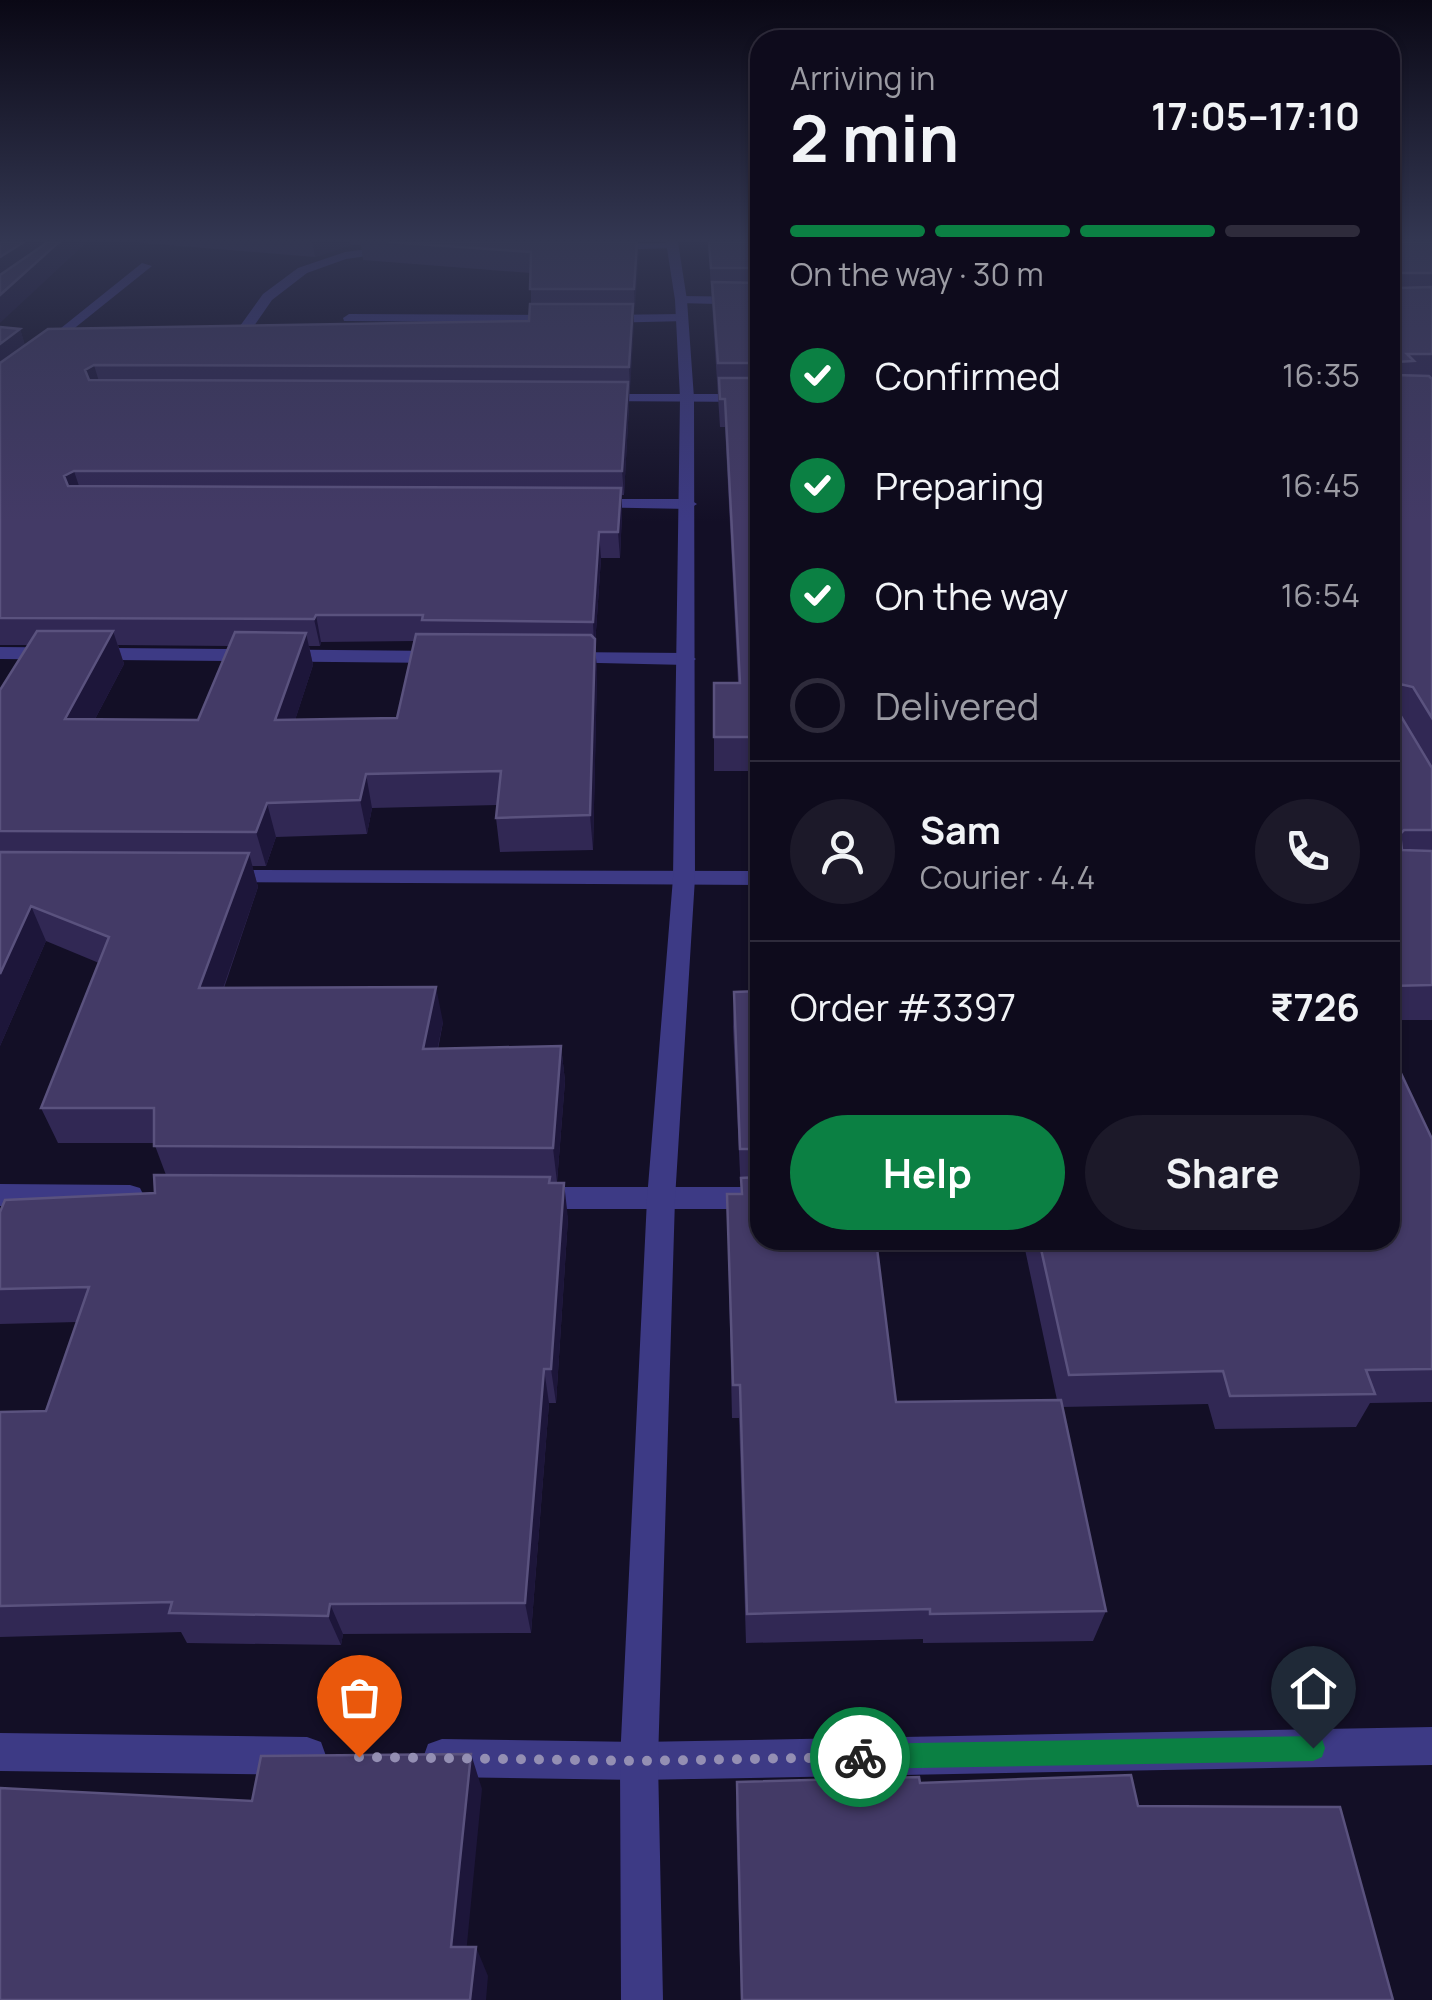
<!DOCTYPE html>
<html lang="en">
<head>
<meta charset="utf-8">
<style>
	body { margin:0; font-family:Manrope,sans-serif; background:#1c1929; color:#f1f3f6; height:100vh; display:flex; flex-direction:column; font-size:38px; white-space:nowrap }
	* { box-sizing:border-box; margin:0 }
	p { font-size:32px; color:#9b9ba3 }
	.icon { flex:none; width:55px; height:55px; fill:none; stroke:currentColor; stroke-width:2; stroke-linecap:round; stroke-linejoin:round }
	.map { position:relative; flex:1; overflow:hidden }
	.side { position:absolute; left:750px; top:30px; width:650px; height:1220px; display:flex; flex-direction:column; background:#0e0b1c; border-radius:30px; box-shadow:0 2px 8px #0004,0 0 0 2px #2e2b3b }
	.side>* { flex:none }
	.pin { position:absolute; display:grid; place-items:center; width:85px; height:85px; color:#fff; margin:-102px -42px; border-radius:50% 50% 50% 0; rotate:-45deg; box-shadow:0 0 10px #0007 }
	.pin .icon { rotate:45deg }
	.courier { position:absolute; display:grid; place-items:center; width:100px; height:100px; margin:-50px; border:8px solid #0b8043; border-radius:50%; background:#fff; color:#222; box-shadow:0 2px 12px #0007 }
	.head em { font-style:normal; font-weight:700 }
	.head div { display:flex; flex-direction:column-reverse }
	.head { display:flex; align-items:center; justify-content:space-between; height:170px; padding:0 40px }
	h1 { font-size:65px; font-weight:700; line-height:75px }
	.bar { display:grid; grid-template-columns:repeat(4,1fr); gap:15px 10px; align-content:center; height:120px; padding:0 40px }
	.bar i { height:12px; border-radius:8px; background:#2e2b3b }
	.bar .on { background:#0b8043 }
	.bar p { grid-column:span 4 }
	.line { display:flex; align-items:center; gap:25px; padding:0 40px; border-top:2px solid #2e2b3b }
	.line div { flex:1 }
	.round { display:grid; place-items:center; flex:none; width:105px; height:105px; border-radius:52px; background:#1c1929 }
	ol { padding:0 40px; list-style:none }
	li { display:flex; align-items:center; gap:30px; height:110px }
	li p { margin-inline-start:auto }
	li .icon { padding:10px; border-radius:50%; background:#0b8043; color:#fff; stroke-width:4 }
	li:last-child { color:#9b9ba3 }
	li i { width:55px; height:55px; border:5px solid #2e2b3b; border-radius:50% }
	.cta { display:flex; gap:20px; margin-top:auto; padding:20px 40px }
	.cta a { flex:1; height:115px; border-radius:60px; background:#0b8043; color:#fff; font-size:40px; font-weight:700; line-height:115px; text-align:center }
	.cta a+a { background:#1c1929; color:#f1f3f6 }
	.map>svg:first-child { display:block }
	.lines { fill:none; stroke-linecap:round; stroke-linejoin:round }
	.minor { fill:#3d3a85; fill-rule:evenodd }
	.tertiary { fill:#3d3a85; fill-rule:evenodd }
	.wall { fill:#312854; fill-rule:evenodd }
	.shaded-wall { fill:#1d163a }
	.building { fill:#433a66; stroke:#5a527e; stroke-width:2.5 }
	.route { fill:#0b8043 }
	.done { stroke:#948fb3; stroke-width:10; stroke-dasharray:0 18 }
</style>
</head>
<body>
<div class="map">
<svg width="1432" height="2000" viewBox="0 0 1432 2000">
	<rect width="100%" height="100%" fill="#130f26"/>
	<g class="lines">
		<path class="minor" d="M 672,243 L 676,248 L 607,250 L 601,247 L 607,244 Z
			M 392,246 L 396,252 L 346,259 L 307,273 L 272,300 L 245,339 L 222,346 L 215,342 L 235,333 L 263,294 L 298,268 L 345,252 Z
			M 142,263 L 152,266 L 0,388 L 0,377 Z
			M 681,296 L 760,297 L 760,305 L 677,303 L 675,300 Z
			M 349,314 L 562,315 L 568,319 L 562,323 L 344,321 L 343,318 Z
			M 682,314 L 688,318 L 687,321 L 602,323 L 596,319 L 602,315 Z
			M 595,394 L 760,394 L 760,402 L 590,401 L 590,395 Z
			M 589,499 L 689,499 L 697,504 L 689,509 L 583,507 L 581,504 Z
			M 0,647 L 442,651 L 451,657 L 442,663 L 0,659 Z
			M 562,652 L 687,653 L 696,659 L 687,665 L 555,662 L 555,654 Z
			M 225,870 L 760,871 L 760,885 L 217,882 L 214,877 L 217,872 Z
			M 0,1184 L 130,1185 L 140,1188 L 144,1196 L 140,1204 L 130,1207 L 0,1206 Z
			M 535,1187 L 760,1187 L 760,1209 L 535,1209 L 525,1206 L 521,1198 L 525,1190 Z
			M 1432,1727 L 1432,1765 L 639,1780 L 442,1777 L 428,1772 L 423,1758 L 428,1744 L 442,1739 L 639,1742 Z
			M 0,1733 L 307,1737 L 321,1742 L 326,1756 L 321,1770 L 307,1775 L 0,1771 Z"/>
		<path class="tertiary" d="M 666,242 L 678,242 L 687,300 L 694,398 L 695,878 L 675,1199 L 658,1761 L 663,2000 L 621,2000 L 620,1761 L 647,1199 L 673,878 L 680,398 L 675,300 Z"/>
	</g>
	<path class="wall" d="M 132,242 L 638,242 L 624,495 L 622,495 L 622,513 L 620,558 L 601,558 L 595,645 L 597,672 L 593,850 L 500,852 L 496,818 L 497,805 L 372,808 L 367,834 L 276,837 L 266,866 L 252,866 L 258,887 L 224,988 L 443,1022 L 438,1049 L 561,1046 L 565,1081 L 557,1182 L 568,1218 L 556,1403 L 549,1403 L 531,1633 L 343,1634 L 341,1645 L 187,1643 L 181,1632 L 0,1637 L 0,1412 L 46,1411 L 77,1322 L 0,1324 L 0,1212 L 155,1193 L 166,1175 L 154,1143 L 58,1143 L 41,1108 L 99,963 L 46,941 L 0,1046 L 0,690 L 28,645 L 0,645 L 0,327 L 20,329 L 25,346 L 529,321 L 531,304 L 531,273 L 363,260 L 361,245 L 351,245 L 315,257 ZM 415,641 L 397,718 L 295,720 L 313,665 L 309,646 L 320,646 L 321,642 ZM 118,645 L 229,646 L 198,720 L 95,719 L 124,664 Z
		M 708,242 L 760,242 L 760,771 L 714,771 L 714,683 L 738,683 L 725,427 L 720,427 Z
		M 1390,242 L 1432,242 L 1432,1020 L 1390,1020 Z
		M 760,991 L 760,1240 L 896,1402 L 1057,1400 L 1023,1240 L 1390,1240 L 1432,1139 L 1432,1402 L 1370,1403 L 1356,1427 L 1215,1429 L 1208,1404 L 1062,1407 L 1106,1611 L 1093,1641 L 923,1643 L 923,1639 L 746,1643 L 739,1418 L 732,1418 L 727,1194 L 741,1194 L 733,1027 L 734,992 Z
		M 737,1782 L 920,1783 L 1138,1806 L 1393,2000 L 741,2000 L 736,1814 Z"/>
	<path class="shaded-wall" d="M 24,242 L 87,242 L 0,323 L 0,257 Z
		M 312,242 L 350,242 L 351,245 L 315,257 Z
		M 637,242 L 639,253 L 635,310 L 634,289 Z
		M 633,304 L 634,326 L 630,390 L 629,367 Z
		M 20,329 L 27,351 L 0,372 L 0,344 Z
		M 94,365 L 101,388 L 92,393 L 85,370 Z
		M 628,382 L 629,405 L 624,495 L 622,471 Z
		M 74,471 L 82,495 L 72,501 L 64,476 Z
		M 621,488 L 622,513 L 620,558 L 618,532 Z
		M 599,532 L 601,558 L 595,645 L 597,672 L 593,850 L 590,815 L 594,645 L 593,622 Z
		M 316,615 L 321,642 L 320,646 L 314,619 Z
		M 113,631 L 124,664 L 77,753 L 65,719 Z
		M 306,633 L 313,665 L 284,754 L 275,720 Z
		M 366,774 L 372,808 L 367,834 L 360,800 Z
		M 267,803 L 276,837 L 266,866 L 256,832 Z
		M 249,853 L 258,887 L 211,1023 L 199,988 Z
		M 31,906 L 46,941 L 0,1046 L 0,974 Z
		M 436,987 L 443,1022 L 430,1084 L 423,1049 Z
		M 561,1046 L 565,1081 L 557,1182 L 553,1148 Z
		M 564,1183 L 568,1218 L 556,1403 L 551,1369 Z
		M 544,1369 L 549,1403 L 531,1633 L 525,1603 Z
		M 330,1604 L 343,1634 L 341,1645 L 328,1616 Z
		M 471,1754 L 482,1789 L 464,1975 L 451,1947 Z
		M 476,1947 L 488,1976 L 486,2000 L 470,2000 Z"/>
	<path class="building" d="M 0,242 L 24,242 L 0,257 Z
		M 48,242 L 59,242 L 0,295 L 0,275 Z
		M 389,242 L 637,242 L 634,289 L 530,289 L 531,252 Z
		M 709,242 L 760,242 L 760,268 L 711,268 Z
		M 1390,242 L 1432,242 L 1432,273 L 1398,273 L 1394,277 L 1398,288 L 1432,287 L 1432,354 L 1407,354 L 1414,361 L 1396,362 L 1396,375 L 1429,376 L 1432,379 L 1432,718 L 1413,687 L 1400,684 L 1399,713 L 1432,768 L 1432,830 L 1404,830 L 1400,834 L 1402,850 L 1432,851 L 1432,985 L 1390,986 Z
		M 712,282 L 760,283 L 760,363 L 718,363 Z
		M 530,304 L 633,304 L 629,367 L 94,365 L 85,370 L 89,380 L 628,382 L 622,471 L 74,471 L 64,476 L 68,486 L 621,488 L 618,532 L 599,532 L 593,622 L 422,620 L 423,615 L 316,615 L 314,619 L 0,618 L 0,363 L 48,329 L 529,321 Z
		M 0,327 L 20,329 L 0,344 Z
		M 719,378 L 760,378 L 760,737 L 714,737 L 714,683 L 740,683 L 725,399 L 720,399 Z
		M 37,631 L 113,631 L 65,719 L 198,720 L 235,632 L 306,633 L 275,720 L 397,718 L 416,634 L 591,635 L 595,639 L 590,815 L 496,818 L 501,771 L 366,774 L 360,800 L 267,803 L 256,832 L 0,831 L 0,690 Z
		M 0,852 L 249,853 L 199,988 L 436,987 L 423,1049 L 561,1046 L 553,1148 L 154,1146 L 154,1108 L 41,1108 L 109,937 L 31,906 L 0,974 Z
		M 760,991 L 760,1149 L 740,1149 L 734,992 Z
		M 1390,1050 L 1432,1139 L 1432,1369 L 1366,1370 L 1375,1394 L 1230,1396 L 1223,1371 L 1069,1375 L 1039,1240 L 1390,1240 Z
		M 154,1175 L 550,1177 L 549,1183 L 564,1183 L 551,1369 L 544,1369 L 525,1603 L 330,1604 L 328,1616 L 169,1613 L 172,1602 L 0,1606 L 0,1412 L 46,1411 L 89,1287 L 0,1289 L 0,1212 L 5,1200 L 155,1193 Z
		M 760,1177 L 760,1240 L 876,1240 L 896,1402 L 1061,1400 L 1106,1611 L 930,1614 L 930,1609 L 747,1614 L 740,1385 L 733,1385 L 727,1194 L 742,1194 L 741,1178 Z
		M 471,1754 L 451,1947 L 476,1947 L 470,2000 L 0,2000 L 0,1788 L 252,1801 L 261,1756 Z
		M 1131,1775 L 1138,1806 L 1340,1807 L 1393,2000 L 742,2000 L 737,1782 L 919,1777 L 920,1783 Z"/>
	<linearGradient id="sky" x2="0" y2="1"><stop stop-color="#0a0815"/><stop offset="0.46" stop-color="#333752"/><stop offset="1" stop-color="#333752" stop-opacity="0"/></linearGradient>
	<rect width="1432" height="522" fill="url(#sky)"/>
	<path class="route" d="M 1313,1736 L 1322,1739 L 1325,1748 L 1322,1757 L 1313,1761 L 860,1769 L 851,1766 L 847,1757 L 851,1748 L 860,1744 Z"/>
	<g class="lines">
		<path class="done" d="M 359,1757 L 639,1761 L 860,1757"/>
	</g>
</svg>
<div class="pin" style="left:359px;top:1757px;background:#ea580c"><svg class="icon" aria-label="bag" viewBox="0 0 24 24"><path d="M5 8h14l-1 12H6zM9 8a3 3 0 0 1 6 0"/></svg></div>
<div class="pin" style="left:1313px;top:1748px;background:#1f2937"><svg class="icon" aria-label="home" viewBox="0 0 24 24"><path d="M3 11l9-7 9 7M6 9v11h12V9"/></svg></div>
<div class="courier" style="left:860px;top:1757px"><svg class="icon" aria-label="bike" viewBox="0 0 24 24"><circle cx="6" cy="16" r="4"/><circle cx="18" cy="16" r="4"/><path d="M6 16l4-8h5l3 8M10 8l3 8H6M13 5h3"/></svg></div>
<section class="side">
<div class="head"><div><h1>2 min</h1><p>Arriving in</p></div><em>17:05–17:10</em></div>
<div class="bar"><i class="on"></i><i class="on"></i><i class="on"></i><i></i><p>On the way · 30 m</p></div>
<ol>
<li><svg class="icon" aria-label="check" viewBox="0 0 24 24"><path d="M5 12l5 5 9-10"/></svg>Confirmed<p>16:35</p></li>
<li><svg class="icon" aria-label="check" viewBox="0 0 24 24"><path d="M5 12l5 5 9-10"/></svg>Preparing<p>16:45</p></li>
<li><svg class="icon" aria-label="check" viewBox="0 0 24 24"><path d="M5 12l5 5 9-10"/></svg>On the way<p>16:54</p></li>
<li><i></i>Delivered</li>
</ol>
<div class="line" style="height:180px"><a class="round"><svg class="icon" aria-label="person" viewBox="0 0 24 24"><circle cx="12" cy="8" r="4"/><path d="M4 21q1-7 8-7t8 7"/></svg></a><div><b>Sam</b><p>Courier · 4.4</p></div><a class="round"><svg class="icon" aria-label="phone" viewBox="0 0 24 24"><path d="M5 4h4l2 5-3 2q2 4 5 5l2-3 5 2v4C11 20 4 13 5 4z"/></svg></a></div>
<div class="line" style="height:130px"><div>Order #3397</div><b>₹726</b></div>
<div class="cta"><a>Help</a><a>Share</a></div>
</section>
</div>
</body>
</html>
